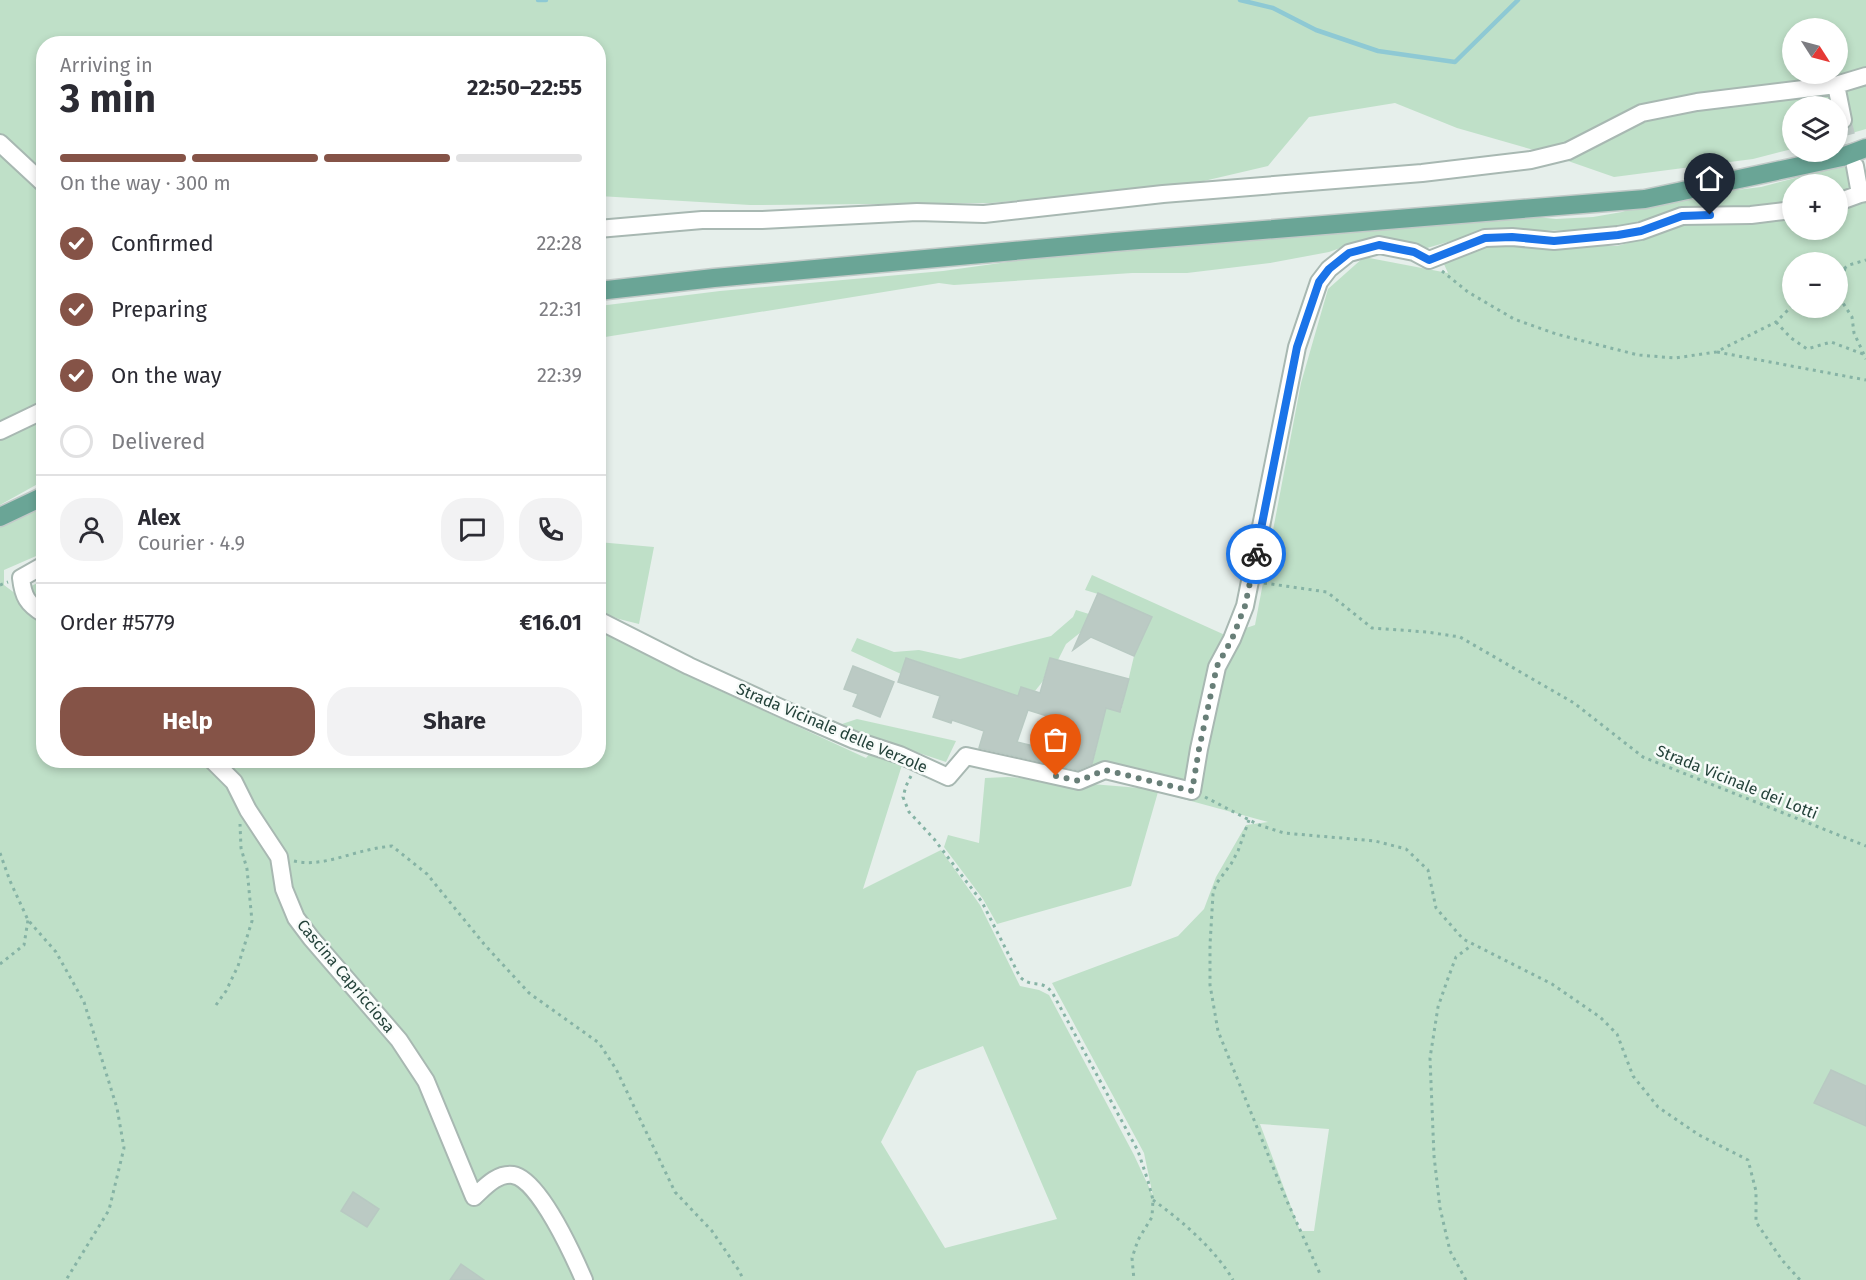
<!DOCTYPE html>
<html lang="en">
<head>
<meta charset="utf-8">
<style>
	body { margin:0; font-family:"Fira Sans",sans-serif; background:#f2f2f3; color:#2b2b33; height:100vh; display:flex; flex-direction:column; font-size:22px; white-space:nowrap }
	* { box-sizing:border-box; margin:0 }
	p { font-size:20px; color:#7c7c81 }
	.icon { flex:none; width:33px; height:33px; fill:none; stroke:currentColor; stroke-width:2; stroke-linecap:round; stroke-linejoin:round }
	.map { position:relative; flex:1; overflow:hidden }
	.sheet { position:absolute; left:36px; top:36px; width:570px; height:732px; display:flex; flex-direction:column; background:#fff; border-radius:24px; box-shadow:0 3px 9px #0003 }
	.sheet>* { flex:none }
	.needle { width:39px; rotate:126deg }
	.buttons { position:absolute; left:1782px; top:18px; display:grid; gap:12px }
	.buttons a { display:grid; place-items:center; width:66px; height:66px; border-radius:50%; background:#fff; box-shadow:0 3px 9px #0003; font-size:30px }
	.pin { position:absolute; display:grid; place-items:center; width:51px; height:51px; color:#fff; margin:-62px -26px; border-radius:50% 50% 50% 0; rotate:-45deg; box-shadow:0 0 6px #0007 }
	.pin .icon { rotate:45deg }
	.courier { position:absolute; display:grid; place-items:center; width:60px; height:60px; margin:-30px; border:4px solid #1a73e8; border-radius:50%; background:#fff; color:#222; box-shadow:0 2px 8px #0007 }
	.overview em { font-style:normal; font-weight:700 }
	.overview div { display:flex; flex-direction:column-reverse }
	.overview { display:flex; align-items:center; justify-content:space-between; height:102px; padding:0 24px }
	h1 { font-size:39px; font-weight:700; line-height:45px }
	.bar { display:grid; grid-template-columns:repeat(4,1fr); gap:9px 6px; align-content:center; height:72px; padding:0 24px }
	.bar i { height:8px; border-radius:4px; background:#e1e1e2 }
	.bar .selected { background:#855347 }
	.bar p { grid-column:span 4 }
	.line { display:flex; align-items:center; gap:15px; padding:0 24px; border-top:2px solid #e1e1e2 }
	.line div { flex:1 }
	.round { display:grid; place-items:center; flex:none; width:63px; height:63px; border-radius:24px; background:#f2f2f3 }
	ol { padding:0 24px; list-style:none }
	li { display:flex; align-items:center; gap:18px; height:66px }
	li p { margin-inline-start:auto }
	li .icon { padding:6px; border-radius:50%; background:#855347; color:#fff; stroke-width:4 }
	li:last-child { color:#7c7c81 }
	li i { width:33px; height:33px; border:3px solid #e1e1e2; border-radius:50% }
	.cta { display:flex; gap:12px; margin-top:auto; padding:12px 24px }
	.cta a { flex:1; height:69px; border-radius:24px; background:#855347; color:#fff; font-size:24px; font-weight:700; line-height:69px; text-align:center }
	.cta a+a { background:#f2f2f3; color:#2b2b33 }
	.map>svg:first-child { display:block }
	.green { fill:#bfe0c8; fill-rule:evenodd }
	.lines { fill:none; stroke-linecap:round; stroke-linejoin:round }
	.stream { stroke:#8ec9d4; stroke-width:4.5 }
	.building { fill:#bbcac4; stroke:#b8c9c2; stroke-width:1.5; fill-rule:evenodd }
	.minor-tunnel { stroke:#bfccc8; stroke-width:16; stroke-dasharray:16 8; stroke-linecap:butt }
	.minor-casing { stroke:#a8b8b2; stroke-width:20 }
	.primary-casing { stroke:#c2cac8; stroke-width:21 }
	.path { stroke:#86b3a5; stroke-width:3; stroke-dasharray:3 4.5; stroke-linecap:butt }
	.minor { stroke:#fff; stroke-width:16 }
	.primary { stroke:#6aa596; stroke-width:18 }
	.done { stroke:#687f78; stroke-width:6; stroke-dasharray:0 10.8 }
	.route { stroke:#1a73e8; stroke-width:8 }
	.labels { text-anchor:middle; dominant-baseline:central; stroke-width:5; stroke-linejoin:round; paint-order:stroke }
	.street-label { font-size:16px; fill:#24423a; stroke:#f7fbf9 }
</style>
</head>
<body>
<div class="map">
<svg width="1866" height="1280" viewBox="0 0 1866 1280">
	<rect width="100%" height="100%" fill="#e6efeb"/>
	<path class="green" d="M 0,0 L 1866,0 L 1866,129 L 1838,137 L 1838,106 L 1792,106 L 1792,149 L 1753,159 L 1614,177 L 1548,154 L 1457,128 L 1395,103 L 1309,117 L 1268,166 L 1191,184 L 991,203 L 750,205 L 599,196 L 598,44 L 44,44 L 43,481 L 0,505 ZM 1792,28 L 1838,28 L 1838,74 L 1792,74 Z
		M 1848,164 L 1852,190 L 1838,194 L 1838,184 L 1792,184 L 1792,204 L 1749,210 L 1678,209 L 1611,230 L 1507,231 L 1479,233 L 1427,248 L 1410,243 L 1388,239 L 1366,239 L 1329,252 L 1270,263 L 1187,273 L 1132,273 L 954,285 L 939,283 L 599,338 L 599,306 L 720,291 L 943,271 L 1043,257 L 1518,215 L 1556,219 L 1593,217 L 1622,212 L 1649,203 L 1703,194 L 1761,187 Z
		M 1866,200 L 1866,1280 L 0,1280 L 0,526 L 43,508 L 43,553 L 4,570 L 4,585 L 16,594 L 43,580 L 44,760 L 598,760 L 599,629 L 684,674 L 866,758 L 875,747 L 858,732 L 842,724 L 857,719 L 956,741 L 946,762 L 907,749 L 863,889 L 941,850 L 980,905 L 1020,986 L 1039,990 L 1049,995 L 1134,1155 L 1153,1196 L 1144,1153 L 1052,983 L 1178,936 L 1204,909 L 1216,877 L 1246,825 L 1268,822 L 1158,792 L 1131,886 L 997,924 L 983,899 L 944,847 L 948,835 L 979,843 L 985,778 L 1008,777 L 1140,788 L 1090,774 L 1106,708 L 1121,711 L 1134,656 L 1151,617 L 1098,594 L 1085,590 L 1092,575 L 1225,635 L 1255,625 L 1301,383 L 1328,289 L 1364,257 L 1448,273 L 1443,262 L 1482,245 L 1617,246 L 1646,238 L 1685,222 L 1755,224 L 1792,216 L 1792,230 L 1838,230 L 1838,207 ZM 1792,262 L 1838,262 L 1838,308 L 1792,308 ZM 983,1046 L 1057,1219 L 945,1248 L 881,1142 L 917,1071 ZM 1260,1124 L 1329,1129 L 1314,1231 L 1300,1231 Z
		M 598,542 L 654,547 L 639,624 L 619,619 L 599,611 Z
		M 1076,610 L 1089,614 L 1081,632 L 1066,644 L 1058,660 L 1050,658 L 1043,681 L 1035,691 L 1021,687 L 1018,696 L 907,658 L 901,674 L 851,651 L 857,638 L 894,652 L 919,650 L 960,659 L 1051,636 L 1073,617 Z"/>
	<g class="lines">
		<path class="stream" d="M 538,0 L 546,0
			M 1240,0 L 1273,8 L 1316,30 L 1378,51 L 1455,62 L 1518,0"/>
	</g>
	<path class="building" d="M 1098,593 L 1152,617 L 1134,656 L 1091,637 L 1073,650 Z
		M 906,658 L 1018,696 L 1021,687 L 1040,693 L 1050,658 L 1129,679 L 1120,712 L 1106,708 L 1092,764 L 1078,770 L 979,748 L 984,731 L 952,720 L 951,723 L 933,717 L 940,696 L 898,682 ZM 1028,710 L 1066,722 L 1058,752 L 1017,742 Z
		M 853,666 L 894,682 L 880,717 L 853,706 L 858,694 L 844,689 Z
		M 1831,1070 L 1866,1086 L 1866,1126 L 1814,1103 Z
		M 353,1192 L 379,1209 L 367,1227 L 341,1211 Z
		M 461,1264 L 484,1280 L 450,1280 Z"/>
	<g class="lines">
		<path class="minor-tunnel" d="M 1843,120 L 1855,165"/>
		<g class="minor-casing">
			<path id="minor" d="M 1843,120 L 1836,85 L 1866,76
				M 0,143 L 44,184
				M 1855,166 L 1860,194 L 1866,193
				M 1838,202 L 1860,194
				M 598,229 L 702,220 L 762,220 L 917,212 L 984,214 L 1163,194 L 1422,173 L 1531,160 L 1568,151 L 1642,113 L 1697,102 L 1836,85
				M 0,431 L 44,410
				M 44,565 L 21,578 C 23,596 27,604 44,614
				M 598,620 L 689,666 L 794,714 L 854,740 L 900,755 L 948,777 L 966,756 L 1079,781 L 1105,770 L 1192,791 L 1199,749 L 1217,667 L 1232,639 L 1245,606 L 1297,347 L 1319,282 L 1329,269 L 1349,253 L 1379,245 L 1414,252 L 1429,260 L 1485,238 L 1512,237 L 1554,241 L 1618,235 L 1641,231 L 1682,216 L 1751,215 L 1792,210
				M 212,760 L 234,782 L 248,810 L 279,857 L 284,889 L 296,918 L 311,938 L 399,1040 L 426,1081 L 474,1197 C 485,1187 497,1173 513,1175 C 539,1179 574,1257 584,1280"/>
		</g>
		<g class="primary-casing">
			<path id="primary" d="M 598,291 L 714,278 L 1114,242 L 1645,199 L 1842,157 L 1866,148
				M 0,517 L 44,496"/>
		</g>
		<path class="path" d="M 1845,268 L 1839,297 L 1852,317 L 1854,333 L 1866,359
			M 1442,271 L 1468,292 L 1514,319 L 1556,334 L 1638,355 L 1675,358 L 1716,352 L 1776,322 L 1792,306
			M 1838,273 L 1849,265 L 1866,260
			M 1776,322 L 1791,338 L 1807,349 L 1831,342 L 1863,354
			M 1717,352 L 1866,380
			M 1264,583 L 1327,592 L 1372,628 L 1427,632 L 1460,637 L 1574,703 L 1643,757 L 1866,846
			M 0,585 L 8,582
			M 911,776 L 906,786 L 903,797 L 909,812 L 934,839 L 982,902 L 1020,977 C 1032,989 1040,978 1052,992 L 1138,1151 L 1148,1181 L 1153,1200 L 1152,1217 L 1138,1240 L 1132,1258 L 1134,1280
			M 1205,797 L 1259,825 L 1284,833 L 1375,841 L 1406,849 L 1428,870 L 1436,908 L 1463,939 L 1552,984 L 1600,1017 L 1617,1034 L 1633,1076 L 1658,1107 L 1699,1135 L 1748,1160 L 1756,1191 L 1756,1222 L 1782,1260 L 1800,1280
			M 1249,820 L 1238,851 L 1231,864 L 1216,884 L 1213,894 L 1210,945 L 1210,985 L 1218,1031 L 1286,1199 L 1321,1276
			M 0,853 L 10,881 L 28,920 L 56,952 L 84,1002 L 117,1108 L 124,1148 L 109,1210 L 66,1280
			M 294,861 C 318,867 345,855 368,850 C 376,848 384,847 392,846 L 427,874 L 484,944 L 529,993 L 599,1043 L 616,1069 L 675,1192 L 712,1231 L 740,1272 L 743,1280
			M 0,964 L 24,945 L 28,920
			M 216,1005 L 226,991 L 238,966 L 252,921 L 247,869 L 241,848 L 240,824
			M 1153,1200 C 1181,1220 1216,1250 1233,1280
			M 1466,1280 L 1450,1251 L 1440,1208 L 1434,1156 L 1430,1058 L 1438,1007 L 1447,981 L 1456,957 L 1472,945"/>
		<use href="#minor" class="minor"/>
		<use href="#primary" class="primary"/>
	</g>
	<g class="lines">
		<path class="done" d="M 1056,776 L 1079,781 L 1105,770 L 1192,791 L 1199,749 L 1217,666 L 1232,639 L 1245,606 L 1256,554"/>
		<path class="route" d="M 1256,554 L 1297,347 L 1319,282 L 1329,269 L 1349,253 L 1379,245 L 1414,252 L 1429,260 L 1485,238 L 1512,237 L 1554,241 L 1618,235 L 1641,231 L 1682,216 L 1710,215"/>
	</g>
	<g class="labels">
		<g class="street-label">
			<text transform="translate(832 728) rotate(23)">Strada Vicinale delle Verzole</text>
			<text transform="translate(1737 782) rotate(22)">Strada Vicinale dei Lotti</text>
			<text transform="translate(346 976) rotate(50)">Cascina Capricciosa</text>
		</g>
	</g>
</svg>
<div class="buttons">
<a><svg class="needle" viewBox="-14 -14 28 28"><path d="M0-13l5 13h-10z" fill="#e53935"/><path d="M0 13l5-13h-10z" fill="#7c7c81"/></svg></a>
<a><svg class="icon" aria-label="layers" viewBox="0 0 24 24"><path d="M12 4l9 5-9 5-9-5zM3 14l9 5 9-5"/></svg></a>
<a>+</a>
<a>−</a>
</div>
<div class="pin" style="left:1056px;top:776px;background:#ea580c"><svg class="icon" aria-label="bag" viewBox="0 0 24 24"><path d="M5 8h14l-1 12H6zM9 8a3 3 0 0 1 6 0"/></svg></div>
<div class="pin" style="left:1710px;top:215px;background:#1f2937"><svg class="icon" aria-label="home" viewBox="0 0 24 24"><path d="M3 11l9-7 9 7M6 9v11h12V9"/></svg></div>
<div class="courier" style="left:1256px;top:554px"><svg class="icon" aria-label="bike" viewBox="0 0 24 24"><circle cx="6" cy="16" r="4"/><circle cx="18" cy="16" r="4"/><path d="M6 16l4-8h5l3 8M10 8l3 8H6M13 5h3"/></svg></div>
<section class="sheet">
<div class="overview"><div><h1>3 min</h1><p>Arriving in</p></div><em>22:50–22:55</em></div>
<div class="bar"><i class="selected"></i><i class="selected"></i><i class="selected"></i><i></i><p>On the way · 300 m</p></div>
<ol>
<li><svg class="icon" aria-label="check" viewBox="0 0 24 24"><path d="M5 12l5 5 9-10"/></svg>Confirmed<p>22:28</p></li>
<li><svg class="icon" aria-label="check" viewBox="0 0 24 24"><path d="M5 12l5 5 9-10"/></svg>Preparing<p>22:31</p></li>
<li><svg class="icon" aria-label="check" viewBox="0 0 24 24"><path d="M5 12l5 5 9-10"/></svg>On the way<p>22:39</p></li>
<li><i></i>Delivered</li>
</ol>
<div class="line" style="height:108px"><a class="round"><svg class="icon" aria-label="person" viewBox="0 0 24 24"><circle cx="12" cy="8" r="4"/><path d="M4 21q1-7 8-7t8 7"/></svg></a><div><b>Alex</b><p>Courier · 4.9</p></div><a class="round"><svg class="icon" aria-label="chat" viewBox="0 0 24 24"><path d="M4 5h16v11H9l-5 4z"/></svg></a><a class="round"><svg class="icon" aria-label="phone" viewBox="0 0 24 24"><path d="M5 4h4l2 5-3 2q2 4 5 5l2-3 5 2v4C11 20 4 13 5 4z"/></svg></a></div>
<div class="line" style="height:78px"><div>Order #5779</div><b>€16.01</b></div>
<div class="cta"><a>Help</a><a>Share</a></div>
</section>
</div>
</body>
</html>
